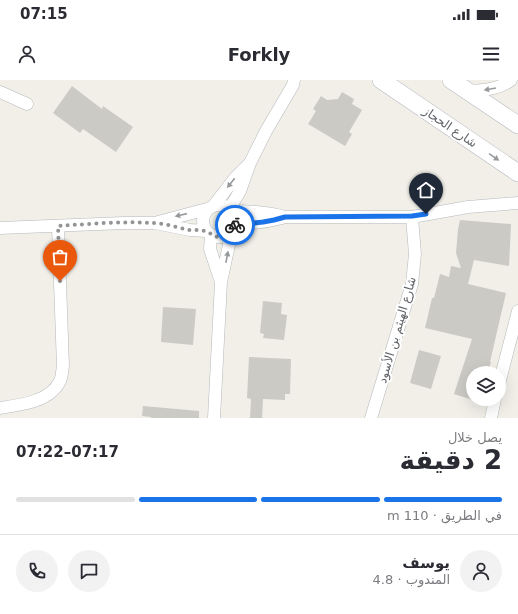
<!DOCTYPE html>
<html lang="ar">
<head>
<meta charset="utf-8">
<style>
	body { margin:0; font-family:"DejaVu Sans",Cairo,sans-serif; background:#f2f2f3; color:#2b2b33; direction:rtl; height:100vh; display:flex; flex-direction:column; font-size:15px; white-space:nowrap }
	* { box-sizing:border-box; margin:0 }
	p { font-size:13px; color:#7c7c81 }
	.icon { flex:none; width:22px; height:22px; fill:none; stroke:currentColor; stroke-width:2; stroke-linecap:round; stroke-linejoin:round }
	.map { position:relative; height:338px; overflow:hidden; direction:ltr }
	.side { display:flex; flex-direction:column; background:#fff; flex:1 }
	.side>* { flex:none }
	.buttons { position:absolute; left:466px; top:286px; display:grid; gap:8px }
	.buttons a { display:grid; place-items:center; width:40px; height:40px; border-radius:50%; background:#fff; box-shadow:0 4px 16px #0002; font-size:20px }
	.pin { position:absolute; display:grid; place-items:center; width:34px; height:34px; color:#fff; margin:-41px -17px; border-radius:50% 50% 50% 0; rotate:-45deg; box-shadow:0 0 4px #0007 }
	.pin .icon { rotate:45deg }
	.courier { position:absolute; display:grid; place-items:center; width:40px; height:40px; margin:-20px; border:3px solid #1a73e8; border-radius:50%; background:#fff; color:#222; box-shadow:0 1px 5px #0007 }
	.headline em { font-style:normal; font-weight:700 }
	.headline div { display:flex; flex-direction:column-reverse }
	.headline { display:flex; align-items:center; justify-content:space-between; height:68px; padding:0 16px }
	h1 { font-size:26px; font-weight:700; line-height:30px }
	.bar { display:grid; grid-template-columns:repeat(4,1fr); gap:6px 4px; align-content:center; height:48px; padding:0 16px }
	.bar i { height:5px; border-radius:3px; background:#e1e1e2 }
	.bar .on { background:#1a73e8 }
	.bar p { grid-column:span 4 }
	.line { display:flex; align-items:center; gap:10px; padding:0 16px; border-top:1px solid #e1e1e2 }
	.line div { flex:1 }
	.round { display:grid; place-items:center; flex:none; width:42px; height:42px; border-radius:21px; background:#f2f2f3 }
	.status { display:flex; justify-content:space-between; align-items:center; height:28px; padding:0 20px; background:#fff; direction:ltr }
	.status svg { height:11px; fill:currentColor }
	header { display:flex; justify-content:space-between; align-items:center; height:52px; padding:0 16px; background:#fff; font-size:18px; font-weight:700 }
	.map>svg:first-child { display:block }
	.building { fill:#cccac5 }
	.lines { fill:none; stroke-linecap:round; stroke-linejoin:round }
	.minor-casing { stroke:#b5b8bc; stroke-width:13 }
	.secondary-casing { stroke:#b6babf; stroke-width:18 }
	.minor { stroke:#fff; stroke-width:12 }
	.secondary { stroke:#fff; stroke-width:17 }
	.oneway { fill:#979a9d }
	.done { stroke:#929495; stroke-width:4; stroke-dasharray:0 7.2 }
	.route { stroke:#1a73e8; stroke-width:5 }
	.labels { text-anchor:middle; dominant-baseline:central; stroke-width:4; stroke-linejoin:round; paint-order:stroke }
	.street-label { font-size:12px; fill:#5f6368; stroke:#fff }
</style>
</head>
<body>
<div class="status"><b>07:15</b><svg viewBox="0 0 49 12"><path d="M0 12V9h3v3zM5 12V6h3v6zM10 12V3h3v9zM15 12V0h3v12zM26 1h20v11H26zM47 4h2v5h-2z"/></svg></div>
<header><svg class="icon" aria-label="menu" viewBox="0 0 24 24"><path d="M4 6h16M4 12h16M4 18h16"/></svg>Forkly<svg class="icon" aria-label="person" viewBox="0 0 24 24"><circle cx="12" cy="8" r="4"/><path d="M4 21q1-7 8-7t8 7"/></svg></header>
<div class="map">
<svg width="518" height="338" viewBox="0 0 518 338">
	<rect width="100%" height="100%" fill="#f1efe8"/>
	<path class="building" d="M 72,6 L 102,29 L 103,26 L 133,47 L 116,72 L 83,49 L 80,53 L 53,33 Z
		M 342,12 L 354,19 L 352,24 L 362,30 L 349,52 L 352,54 L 345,66 L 308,44 L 316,31 L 313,29 L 321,16 L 327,20 L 338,19 Z
		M 460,140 L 511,144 L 509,186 L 474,180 L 468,204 L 506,213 L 490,282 L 491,282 L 488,293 L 473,293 L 473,320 L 454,314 L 472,259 L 425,248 L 432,218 L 434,218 L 440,194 L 449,197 L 451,186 L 461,188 L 456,173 L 458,149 Z
		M 263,221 L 282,223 L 281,234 L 287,235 L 284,260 L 263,258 L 264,254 L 260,253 Z
		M 163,227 L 196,229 L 193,265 L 161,262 Z
		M 419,270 L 441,276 L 431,309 L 410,303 Z
		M 249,277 L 291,279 L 290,314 L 285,314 L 285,320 L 263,319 L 262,338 L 250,338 L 251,319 L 247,318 Z
		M 143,326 L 199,331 L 199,338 L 151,338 L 151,337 L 142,336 Z"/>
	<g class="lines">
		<g class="minor-casing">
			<path id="minor" d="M 467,11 C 483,10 498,10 511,0
				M 0,12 L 27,24
				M 215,124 L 235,98 L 249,84
				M203 141a16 16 0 1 1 32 0a16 16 0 1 1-32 0Z
				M 230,128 L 240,111 L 250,83 L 266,51 L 293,5 L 294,0
				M 232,131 C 250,131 268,132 285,137 L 412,137 L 468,127 L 518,123
				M 158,142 L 207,129
				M 235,144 C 251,144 267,142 282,138
				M 0,148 L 123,143 L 155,143 L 190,150 L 206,151
				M 211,155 L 210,169 L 221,202
				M 499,304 L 518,231
				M 0,328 C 20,325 50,322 60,301 C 62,297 62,291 63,286 L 58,146
				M 214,338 L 221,202 L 232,151
				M 371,338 L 412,204 L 415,174 L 412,137
				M 491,338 L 495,319"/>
		</g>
		<g class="secondary-casing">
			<path id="secondary" d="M 381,0 L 518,93
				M 451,0 L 518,45"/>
		</g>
		<use href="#minor" class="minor"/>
		<use href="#secondary" class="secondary"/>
	</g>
	<defs><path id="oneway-solid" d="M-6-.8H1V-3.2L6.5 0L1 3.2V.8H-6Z"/></defs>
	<g class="oneway">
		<use href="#oneway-solid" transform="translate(490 9) rotate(170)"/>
		<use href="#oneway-solid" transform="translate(494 77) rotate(35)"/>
		<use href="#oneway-solid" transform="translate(231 103) rotate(128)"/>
		<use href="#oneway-solid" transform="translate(181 135) rotate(167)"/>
		<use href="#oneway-solid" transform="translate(227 177) rotate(-79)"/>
	</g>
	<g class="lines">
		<path class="done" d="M 60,201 L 58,146 C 89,144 122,141 153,143 C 165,143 178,148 190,150 C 195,150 200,150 205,151 C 212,153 213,158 222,157 C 229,155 232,151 235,145"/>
		<path class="route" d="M 235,145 L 263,142 L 274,140 L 285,137 L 412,136 L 426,134"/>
	</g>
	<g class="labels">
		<g class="street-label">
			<text transform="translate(450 47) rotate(34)">شارع الحجاز</text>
			<text transform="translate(397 250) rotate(-74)">شارع الهيثم بن الأسود</text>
		</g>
	</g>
</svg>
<div class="buttons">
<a><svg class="icon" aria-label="layers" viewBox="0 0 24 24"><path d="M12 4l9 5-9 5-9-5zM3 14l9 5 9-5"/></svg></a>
</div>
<div class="pin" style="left:60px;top:201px;background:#ea580c"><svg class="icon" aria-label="bag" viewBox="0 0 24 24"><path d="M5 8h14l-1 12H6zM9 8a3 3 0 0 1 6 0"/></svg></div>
<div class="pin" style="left:426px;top:134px;background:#1f2937"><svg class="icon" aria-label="home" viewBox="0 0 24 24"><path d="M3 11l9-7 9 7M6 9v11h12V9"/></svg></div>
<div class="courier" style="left:235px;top:145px"><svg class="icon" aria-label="bike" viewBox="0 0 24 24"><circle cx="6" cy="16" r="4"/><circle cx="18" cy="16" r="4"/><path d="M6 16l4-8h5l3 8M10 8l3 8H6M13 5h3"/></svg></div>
</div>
<section class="side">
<div class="headline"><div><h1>2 دقيقة</h1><p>يصل خلال</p></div><em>07:17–07:22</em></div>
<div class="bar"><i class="on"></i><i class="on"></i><i class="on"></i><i></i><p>في الطريق · 110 m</p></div>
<div class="line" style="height:72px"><a class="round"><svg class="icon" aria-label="person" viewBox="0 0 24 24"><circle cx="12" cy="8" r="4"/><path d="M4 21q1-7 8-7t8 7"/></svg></a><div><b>يوسف</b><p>المندوب · 4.8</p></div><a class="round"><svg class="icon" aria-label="chat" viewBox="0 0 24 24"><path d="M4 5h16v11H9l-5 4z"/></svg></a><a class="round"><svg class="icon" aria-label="phone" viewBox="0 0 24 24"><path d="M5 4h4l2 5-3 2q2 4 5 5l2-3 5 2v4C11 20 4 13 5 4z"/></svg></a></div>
</section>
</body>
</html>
